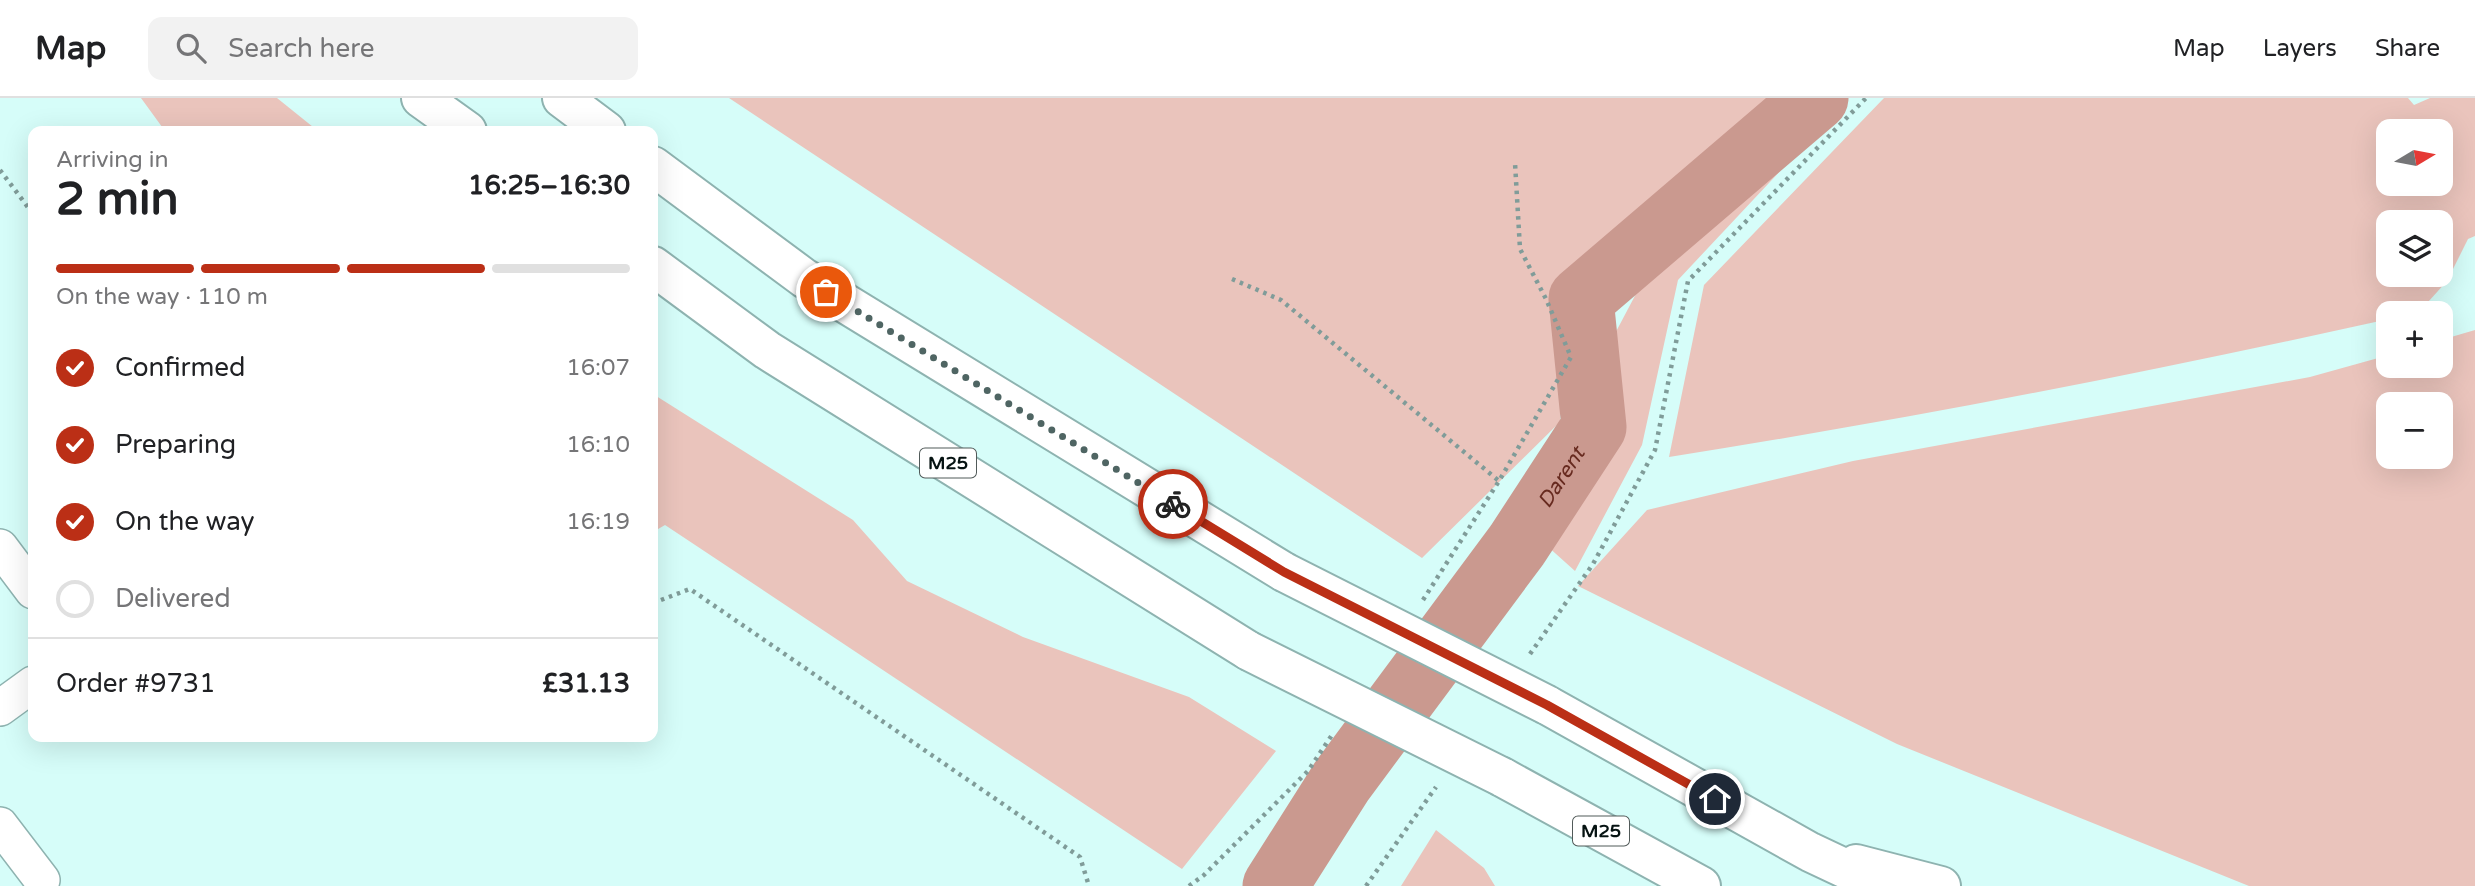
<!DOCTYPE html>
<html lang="en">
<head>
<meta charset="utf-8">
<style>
	body { margin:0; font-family:"Varela Round",sans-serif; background:#f2f2f2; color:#202124; height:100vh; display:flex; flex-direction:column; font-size:26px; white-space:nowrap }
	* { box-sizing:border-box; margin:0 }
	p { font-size:23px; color:#757577 }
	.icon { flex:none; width:38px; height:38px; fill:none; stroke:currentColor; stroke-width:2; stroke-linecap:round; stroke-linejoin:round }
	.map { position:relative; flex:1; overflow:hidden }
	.drawer { position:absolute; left:28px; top:28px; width:630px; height:616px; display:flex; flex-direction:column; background:#fff; border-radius:14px; box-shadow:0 7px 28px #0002 }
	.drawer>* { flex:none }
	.needle { width:46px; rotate:80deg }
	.controls { position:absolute; left:2376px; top:21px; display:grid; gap:14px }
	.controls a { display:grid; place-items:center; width:77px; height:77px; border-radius:14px; background:#fff; box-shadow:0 7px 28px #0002; font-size:35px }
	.pin { position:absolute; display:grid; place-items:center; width:60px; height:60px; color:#fff; margin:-30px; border:4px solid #fff; border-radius:50%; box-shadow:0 2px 7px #0007 }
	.courier { position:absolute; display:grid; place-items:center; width:70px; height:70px; margin:-35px; border:5px solid #bb2f16; border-radius:50%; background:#fff; color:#222; box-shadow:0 2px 9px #0007 }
	.summary em { font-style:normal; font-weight:700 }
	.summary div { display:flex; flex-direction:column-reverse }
	.summary { display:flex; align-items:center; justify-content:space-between; height:119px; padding:0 28px }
	h1 { font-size:46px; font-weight:700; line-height:52px }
	.bar { display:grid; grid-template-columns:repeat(4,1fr); gap:10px 7px; align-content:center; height:84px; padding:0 28px }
	.bar i { height:9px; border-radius:5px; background:#e0e0e0 }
	.bar .current { background:#bb2f16 }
	.bar p { grid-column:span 4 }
	.line { display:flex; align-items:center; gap:18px; padding:0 28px; border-top:2px solid #e0e0e0 }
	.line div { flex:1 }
	ol { padding:0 28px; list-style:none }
	li { display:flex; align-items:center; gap:21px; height:77px }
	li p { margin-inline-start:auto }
	li .icon { padding:7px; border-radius:50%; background:#bb2f16; color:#fff; stroke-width:4 }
	li:last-child { color:#757577 }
	li i { width:38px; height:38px; border:4px solid #e0e0e0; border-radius:50% }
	header { display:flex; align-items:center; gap:42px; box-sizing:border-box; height:98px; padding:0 35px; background:#fff; border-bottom:2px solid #e0e0e0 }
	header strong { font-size:33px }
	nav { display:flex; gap:38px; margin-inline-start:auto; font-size:24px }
	.search { width:490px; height:63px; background:#f2f2f2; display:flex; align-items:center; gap:18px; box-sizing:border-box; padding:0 24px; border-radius:14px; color:#757577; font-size:26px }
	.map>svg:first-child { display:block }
	.green { fill:#eac4bc; fill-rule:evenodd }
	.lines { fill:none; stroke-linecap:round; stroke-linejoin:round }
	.river { stroke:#ca998f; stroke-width:65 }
	.minor-casing { stroke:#8eb3b0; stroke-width:38 }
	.highway-casing { stroke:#8eb3b0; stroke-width:42 }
	.path { stroke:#809c99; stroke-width:4.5; stroke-dasharray:3.5 5; stroke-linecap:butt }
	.minor { stroke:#fff; stroke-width:35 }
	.highway { stroke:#fff; stroke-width:38 }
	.highway-bridge-casing { stroke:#8eb3b0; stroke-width:42; stroke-linecap:butt }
	.highway-bridge { stroke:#fff; stroke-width:38 }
	.done { stroke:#4f6563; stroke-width:7; stroke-dasharray:0 12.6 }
	.route { stroke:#bb2f16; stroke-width:9 }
	.labels { text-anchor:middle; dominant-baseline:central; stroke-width:5; stroke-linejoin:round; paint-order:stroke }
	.shield { fill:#fff; stroke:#515a59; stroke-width:2 }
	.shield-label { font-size:18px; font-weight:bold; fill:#061312 }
	.water-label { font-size:21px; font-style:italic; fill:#672a1f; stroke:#fff }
</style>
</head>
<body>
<header>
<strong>Map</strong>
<div class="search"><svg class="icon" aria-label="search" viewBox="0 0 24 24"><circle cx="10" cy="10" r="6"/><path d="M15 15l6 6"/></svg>Search here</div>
<nav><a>Map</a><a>Layers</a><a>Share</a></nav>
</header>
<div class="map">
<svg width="2475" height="788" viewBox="0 0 2475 788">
	<rect width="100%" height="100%" fill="#d6fdf9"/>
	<path class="green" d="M 141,0 L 277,0 L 318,33 L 165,33 Z
		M 729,0 L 1794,0 L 1755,33 L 1708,61 L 1561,184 L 1560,324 L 1422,460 Z
		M 1884,0 L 2408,0 L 2414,7 L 2430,0 L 2475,0 L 2475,138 L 2468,141 L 2447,183 L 2419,214 L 2389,215 L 2389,221 C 2150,274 1910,321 1669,359 L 1704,187 ZM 2441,33 L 2441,86 L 2389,86 L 2389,33 ZM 2389,124 L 2441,124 L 2441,177 L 2389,177 Z
		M 1769,55 L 1792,55 L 1782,71 L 1678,182 L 1642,347 L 1575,473 L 1536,438 L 1608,339 L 1610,245 L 1656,158 Z
		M 2475,232 L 2475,788 L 2249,788 L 1897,646 L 1578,488 L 1647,412 L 1853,363 L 2310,279 L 2389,257 L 2389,268 L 2441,268 L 2441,242 ZM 2389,306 L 2441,306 L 2441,359 L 2389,359 Z
		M 653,296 L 853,422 L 907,483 L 1023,539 L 1189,599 L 1276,653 L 1182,771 L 665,427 L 653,434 Z
		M 1436,732 L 1484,770 L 1495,788 L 1401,788 Z"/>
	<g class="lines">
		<path class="river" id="s1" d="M 1275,788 L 1341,684 L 1517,447 L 1594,329 L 1581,201 L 1816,0"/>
		<g class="minor-casing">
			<path id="minor" d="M 0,449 L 33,493
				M 0,610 L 33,586
				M 0,727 L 42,782"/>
		</g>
		<g class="highway-casing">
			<path id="highway" d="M 421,0 L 467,33
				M 562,0 L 606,33
				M 653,68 L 804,180 L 1284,474
				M 653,168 L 767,252 L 1249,553
				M 1547,607 L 1810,754 L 1882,788
				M 1502,679 L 1701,788
				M 1856,766 L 1941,788"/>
		</g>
		<path class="path" d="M 0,72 L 33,116
			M 1232,181 L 1281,202 L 1499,383
			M 1423,502 L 1499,383 L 1571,259 L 1546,201 L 1520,151 L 1515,65
			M 653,505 L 690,491 L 1080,759 L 1089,788
			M 1530,556 L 1593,466 L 1655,352 L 1688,183 L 1866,0
			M 1189,788 L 1204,777 L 1308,673 L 1334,634
			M 1366,788 L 1436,689"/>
		<use href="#minor" class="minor"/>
		<use href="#highway" class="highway"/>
		<g class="highway-bridge-casing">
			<path id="highway-bridge" d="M 1284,474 L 1547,607
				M 1249,553 L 1502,679"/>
		</g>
		<use href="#highway-bridge" class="highway-bridge"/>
	</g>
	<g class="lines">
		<path class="done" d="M 826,194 L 1173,406"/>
		<path class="route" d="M 1173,406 L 1284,474 L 1547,607 L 1715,701"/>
	</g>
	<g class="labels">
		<g class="shield">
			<rect x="920" y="350.5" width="56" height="29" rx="5"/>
			<rect x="1573" y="718.5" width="56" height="29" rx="5"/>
		</g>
		<g class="shield-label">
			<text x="948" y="365">M25</text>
			<text x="1601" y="733">M25</text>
		</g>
		<g class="water-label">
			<text stroke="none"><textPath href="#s1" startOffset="499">Darent</textPath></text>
		</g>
	</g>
</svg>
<div class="controls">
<a><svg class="needle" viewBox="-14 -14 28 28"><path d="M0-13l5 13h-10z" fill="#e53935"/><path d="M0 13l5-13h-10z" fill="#757577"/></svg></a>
<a><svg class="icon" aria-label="layers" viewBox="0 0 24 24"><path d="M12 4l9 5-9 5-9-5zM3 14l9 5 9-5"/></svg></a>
<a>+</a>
<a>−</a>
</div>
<div class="pin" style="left:826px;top:194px;background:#ea580c"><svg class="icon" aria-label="bag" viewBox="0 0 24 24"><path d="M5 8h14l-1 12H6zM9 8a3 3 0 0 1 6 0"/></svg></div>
<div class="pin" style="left:1715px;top:701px;background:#1f2937"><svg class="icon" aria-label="home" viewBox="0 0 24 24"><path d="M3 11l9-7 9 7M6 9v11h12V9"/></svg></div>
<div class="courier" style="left:1173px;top:406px"><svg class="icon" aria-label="bike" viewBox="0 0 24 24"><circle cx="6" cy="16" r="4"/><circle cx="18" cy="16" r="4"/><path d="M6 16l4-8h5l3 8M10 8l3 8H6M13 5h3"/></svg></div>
<section class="drawer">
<div class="summary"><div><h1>2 min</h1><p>Arriving in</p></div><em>16:25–16:30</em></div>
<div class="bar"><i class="current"></i><i class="current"></i><i class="current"></i><i></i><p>On the way · 110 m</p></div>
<ol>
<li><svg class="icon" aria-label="check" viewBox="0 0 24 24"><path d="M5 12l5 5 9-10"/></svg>Confirmed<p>16:07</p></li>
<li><svg class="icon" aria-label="check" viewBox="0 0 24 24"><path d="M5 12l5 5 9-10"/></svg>Preparing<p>16:10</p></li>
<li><svg class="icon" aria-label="check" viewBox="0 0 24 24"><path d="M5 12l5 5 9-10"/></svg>On the way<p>16:19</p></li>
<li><i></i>Delivered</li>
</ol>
<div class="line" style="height:91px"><div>Order #9731</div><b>£31.13</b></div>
</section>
</div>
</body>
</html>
